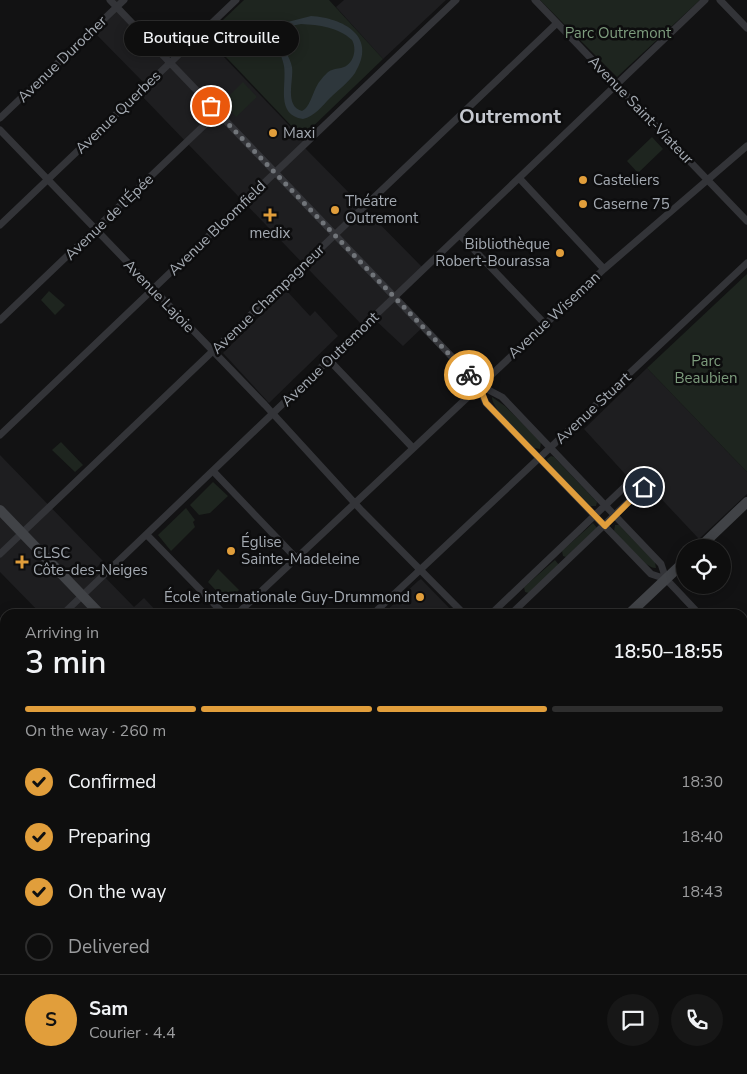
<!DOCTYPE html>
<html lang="en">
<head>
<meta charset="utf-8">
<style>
	body { margin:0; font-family:"Nunito Sans",sans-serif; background:#171717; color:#f1f3f6; height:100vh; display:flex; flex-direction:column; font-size:19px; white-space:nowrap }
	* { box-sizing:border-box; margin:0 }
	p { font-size:16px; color:#9b9c9e }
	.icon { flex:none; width:28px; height:28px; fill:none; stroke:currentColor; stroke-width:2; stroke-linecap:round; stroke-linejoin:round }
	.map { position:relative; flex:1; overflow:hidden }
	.sheet { position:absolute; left:0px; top:609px; width:748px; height:466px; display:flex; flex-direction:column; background:#0e0e0e; border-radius:15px 15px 0 0; box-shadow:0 2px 12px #0003,0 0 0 1px #2e2e2e }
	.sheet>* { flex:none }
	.fabs { position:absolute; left:676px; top:539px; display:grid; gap:10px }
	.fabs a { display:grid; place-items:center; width:55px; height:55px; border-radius:50%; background:#0e0e0e; box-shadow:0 2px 12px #0003,0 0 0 1px #2e2e2e; font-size:25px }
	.pin { position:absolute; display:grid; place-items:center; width:42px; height:42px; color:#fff; margin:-21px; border:2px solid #fff; border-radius:50%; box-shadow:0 1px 5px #0007 }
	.courier { position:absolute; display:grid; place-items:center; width:50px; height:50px; margin:-25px; border:4px solid #e19e3b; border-radius:50%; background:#fff; color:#222; box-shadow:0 1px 6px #0007 }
	.bubble { position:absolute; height:35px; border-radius:18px; background:#0e0e0e; box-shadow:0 2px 12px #0003,0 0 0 1px #2e2e2e; font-size:16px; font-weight:600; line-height:35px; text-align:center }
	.summary em { font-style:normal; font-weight:600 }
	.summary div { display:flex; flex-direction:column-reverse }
	.summary { display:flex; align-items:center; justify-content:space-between; height:85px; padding:0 25px }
	h1 { font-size:32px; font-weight:600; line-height:38px }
	.bar { display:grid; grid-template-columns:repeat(4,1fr); gap:8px 5px; align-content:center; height:60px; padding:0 25px }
	.bar i { height:6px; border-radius:4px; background:#2e2e2e }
	.bar .selected { background:#e19e3b }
	.bar p { grid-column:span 4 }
	.line { display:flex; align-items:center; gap:12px; padding:0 25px; border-top:1px solid #2e2e2e }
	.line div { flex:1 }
	.round { display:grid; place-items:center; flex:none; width:52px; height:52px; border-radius:26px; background:#171717 }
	ol { padding:0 25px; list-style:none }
	li { display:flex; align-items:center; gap:15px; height:55px }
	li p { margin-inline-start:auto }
	li .icon { padding:5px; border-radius:50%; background:#e19e3b; color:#111; stroke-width:4 }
	li:last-child { color:#9b9c9e }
	li i { width:28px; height:28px; border:2px solid #2e2e2e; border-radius:50% }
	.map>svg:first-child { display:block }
	.built { fill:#1e1e20 }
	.green { fill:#1e251f }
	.water { fill:#2e373c; fill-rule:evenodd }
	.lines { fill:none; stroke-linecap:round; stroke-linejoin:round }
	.street { stroke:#333438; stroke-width:7 }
	.secondary { stroke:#414347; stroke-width:10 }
	.done { stroke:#71757a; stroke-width:5; stroke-dasharray:0 9 }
	.route { stroke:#e19e3b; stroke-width:6 }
	.poi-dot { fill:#e19e3b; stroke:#0d0d0e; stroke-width:2 }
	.labels { text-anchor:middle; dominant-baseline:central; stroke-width:5; stroke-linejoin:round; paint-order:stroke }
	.park-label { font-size:15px; fill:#7d9c7d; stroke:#0d0d0e }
	.street-label { font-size:15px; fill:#a4aab2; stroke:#0d0d0e }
	.poi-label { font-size:15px; fill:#a4aab2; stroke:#0d0d0e; text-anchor:start }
	.district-label { font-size:20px; font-weight:bold; fill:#c5c8cf; stroke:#0d0d0e }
</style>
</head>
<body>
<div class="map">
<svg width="747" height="1074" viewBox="0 0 747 1074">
	<rect width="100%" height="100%" fill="#121213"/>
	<path class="built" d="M 110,0 L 123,0 L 117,6 L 169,63 L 201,33 L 306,143 L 303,146 L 424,269 L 395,297 L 423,327 L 403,346 L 373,318 L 363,326 L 139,93 L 146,85 L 91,29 L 116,7 Z
		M 344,0 L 446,0 L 383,59 L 336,7 Z
		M 286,290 L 310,316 L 315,311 L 338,336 L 269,403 L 223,353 Z
		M 647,368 L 747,472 L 747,494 L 699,539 L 652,489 L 650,491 L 630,471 L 626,475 L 584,429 Z
		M 0,455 L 103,561 L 96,568 L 134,607 L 144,598 L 159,614 L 41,614 L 0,572 Z
		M 421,579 L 455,614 L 383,614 L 418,581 Z
		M 0,981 L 5,987 L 5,1040 L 0,1034 Z"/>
	<path class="green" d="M 244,0 L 329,0 L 383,59 L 302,137 L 206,36 Z
		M 540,0 L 700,0 L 617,77 Z
		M 243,82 L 257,97 L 236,117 L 223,102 Z
		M 652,137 L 663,149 L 638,173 L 627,161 Z
		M 747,274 L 747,472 L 647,368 Z
		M 49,291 L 65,305 L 55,315 L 41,300 Z
		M 492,397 L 505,406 L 541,442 L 540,449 L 534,448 C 525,439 491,409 492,397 Z
		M 61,442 L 83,465 L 75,472 L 52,450 Z
		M 551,456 L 554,457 L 597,502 L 596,506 L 590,506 L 548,463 L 547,459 Z
		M 213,482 L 228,496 L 210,513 L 199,515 L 190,505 Z
		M 186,508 L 195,520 L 193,522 L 195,527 L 171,551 L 158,535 Z
		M 593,523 L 597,528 L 566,557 L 563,556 L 562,551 Z
		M 615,525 L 619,525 L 655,562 L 656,568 C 645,569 623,540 614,531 Z
		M 555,560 L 559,565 L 529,593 L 525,592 L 524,587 Z
		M 218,569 L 239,590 L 227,602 L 208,582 Z
		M 5,678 L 5,753 L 0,748 L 0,683 Z
		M 747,750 L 747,898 L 742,893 L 742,755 Z
		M 5,849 L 5,987 L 0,982 L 0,854 Z"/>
	<path class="water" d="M 311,16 C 343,18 378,36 355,73 C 349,82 338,90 330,98 C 323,105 314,117 303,119 C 275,115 287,85 284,66 C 281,48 270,46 276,25 ZM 301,24 C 319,25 338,27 352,40 C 357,49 354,63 344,67 C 340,69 336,68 332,70 C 328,71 323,77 320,81 C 313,89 311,107 302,111 C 284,106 294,80 292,67 C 290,57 283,49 282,40 L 286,27 Z"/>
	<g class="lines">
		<path class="street" d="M 110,0 L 476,382 L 486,403 L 651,574 L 666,579
			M 535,0 L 747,221
			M 720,0 L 747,28
			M 0,118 L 124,0
			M 0,130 L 265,405 L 362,511 L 464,614
			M 520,179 L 604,269
			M 0,225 L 236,0
			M 460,235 L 545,324
			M 0,320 L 217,113
			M 328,359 L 413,448
			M 479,385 L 502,397 L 661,564 L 666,579 L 699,614
			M 0,435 L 456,0
			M 213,471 L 296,558
			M 147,535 L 224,614
			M 0,554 L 557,23
			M 63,614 L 705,0
			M 237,614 L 604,269 L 747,146
			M 373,614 L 747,263
			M 491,614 L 635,477 L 644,487 L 511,614
			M 742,658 L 747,663
			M 0,673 L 5,669
			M 742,747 L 747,742
			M 0,755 L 5,760
			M 0,843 L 5,838
			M 742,904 L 747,908
			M 742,984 L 747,980
			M 0,1055 L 5,1060
			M 14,1070 L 18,1074
			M 303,1070 L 307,1074
			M 397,1074 L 401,1070
			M 524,1074 L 529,1070
			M 648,1074 L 652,1070"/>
		<path class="secondary" d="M 0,510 L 100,614
			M 699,548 L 747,502
			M 629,614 L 685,561
			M 742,626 L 747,622
			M 539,1070 L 543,1074
			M 142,1074 L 146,1070
			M 269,1074 L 274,1070"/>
	</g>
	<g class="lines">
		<path class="done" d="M 211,106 L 469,375"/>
		<path class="route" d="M 469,375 L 479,385 L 486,403 L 605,526 L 644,487"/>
	</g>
	<g class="poi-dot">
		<circle cx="273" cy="133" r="5"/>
		<circle cx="583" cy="180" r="5"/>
		<circle cx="583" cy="204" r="5"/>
		<circle cx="335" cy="210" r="5"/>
		<path d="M267.5 207.5h5v5h5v5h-5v5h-5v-5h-5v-5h5z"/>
		<circle cx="560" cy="253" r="5"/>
		<circle cx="231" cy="551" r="5"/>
		<path d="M19.5 554.5h5v5h5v5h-5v5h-5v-5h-5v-5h5z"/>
		<circle cx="420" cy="597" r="5"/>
	</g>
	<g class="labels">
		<g class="park-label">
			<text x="618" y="33">Parc Outremont</text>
			<text x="706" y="361">Parc<tspan x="706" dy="17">Beaubien</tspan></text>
		</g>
		<g class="street-label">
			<text transform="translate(62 59) rotate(-44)">Avenue Durocher</text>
			<text transform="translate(641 110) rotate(46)">Avenue Saint-Viateur</text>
			<text transform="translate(118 112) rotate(-44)">Avenue Querbes</text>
			<text transform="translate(109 217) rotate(-44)">Avenue de l'Épée</text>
			<text transform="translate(217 228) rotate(-44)">Avenue Bloomfield</text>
			<text transform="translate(159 296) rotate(46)">Avenue Lajoie</text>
			<text transform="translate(268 299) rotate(-44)">Avenue Champagneur</text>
			<text transform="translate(554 315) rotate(-43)">Avenue Wiseman</text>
			<text transform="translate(330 359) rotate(-44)">Avenue Outremont</text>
			<text transform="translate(593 408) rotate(-43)">Avenue Stuart</text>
		</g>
		<g class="poi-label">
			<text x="283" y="133">Maxi</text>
			<text x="593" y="180">Casteliers</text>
			<text x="345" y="201">Théatre<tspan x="345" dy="17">Outremont</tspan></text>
			<text x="593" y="204">Caserne 75</text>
			<text x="270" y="233" text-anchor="middle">medix</text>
			<text x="550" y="244" text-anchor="end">Bibliothèque<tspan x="550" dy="17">Robert-Bourassa</tspan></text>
			<text x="241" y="542">Église<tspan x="241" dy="17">Sainte-Madeleine</tspan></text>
			<text x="33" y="553">CLSC<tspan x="33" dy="17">Côte-des-Neiges</tspan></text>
			<text x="410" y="597" text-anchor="end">École internationale Guy-Drummond</text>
		</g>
		<g class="district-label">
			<text x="510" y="116">Outremont</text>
		</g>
	</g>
</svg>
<div class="fabs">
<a><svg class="icon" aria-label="locate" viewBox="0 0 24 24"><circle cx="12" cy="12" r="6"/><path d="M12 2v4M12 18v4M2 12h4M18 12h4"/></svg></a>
</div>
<div class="pin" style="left:211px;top:106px;background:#ea580c"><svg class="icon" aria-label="bag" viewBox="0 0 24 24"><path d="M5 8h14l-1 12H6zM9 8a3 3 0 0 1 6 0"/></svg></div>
<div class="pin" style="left:644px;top:487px;background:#1f2937"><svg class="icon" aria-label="home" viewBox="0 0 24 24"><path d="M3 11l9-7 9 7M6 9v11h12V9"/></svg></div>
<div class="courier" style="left:469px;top:375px"><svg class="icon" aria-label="bike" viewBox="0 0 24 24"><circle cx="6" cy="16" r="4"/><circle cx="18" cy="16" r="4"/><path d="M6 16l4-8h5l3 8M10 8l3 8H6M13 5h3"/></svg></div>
<div class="bubble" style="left:124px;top:21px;width:175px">Boutique Citrouille</div>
<section class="sheet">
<div class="summary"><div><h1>3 min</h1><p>Arriving in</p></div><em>18:50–18:55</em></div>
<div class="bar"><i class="selected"></i><i class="selected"></i><i class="selected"></i><i></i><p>On the way · 260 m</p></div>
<ol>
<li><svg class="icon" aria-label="check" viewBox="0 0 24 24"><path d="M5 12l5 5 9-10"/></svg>Confirmed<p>18:30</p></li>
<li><svg class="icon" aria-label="check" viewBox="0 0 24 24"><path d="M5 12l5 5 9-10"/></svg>Preparing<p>18:40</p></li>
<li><svg class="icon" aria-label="check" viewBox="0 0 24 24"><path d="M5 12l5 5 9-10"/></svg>On the way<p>18:43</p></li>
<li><i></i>Delivered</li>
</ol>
<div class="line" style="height:90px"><b class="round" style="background:#e19e3b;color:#111">S</b><div><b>Sam</b><p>Courier · 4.4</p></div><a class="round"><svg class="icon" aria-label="chat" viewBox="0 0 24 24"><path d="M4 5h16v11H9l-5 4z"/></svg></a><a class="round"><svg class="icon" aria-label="phone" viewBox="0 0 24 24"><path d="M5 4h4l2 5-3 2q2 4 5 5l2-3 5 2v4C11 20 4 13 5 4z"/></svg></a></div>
</section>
</div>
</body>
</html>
